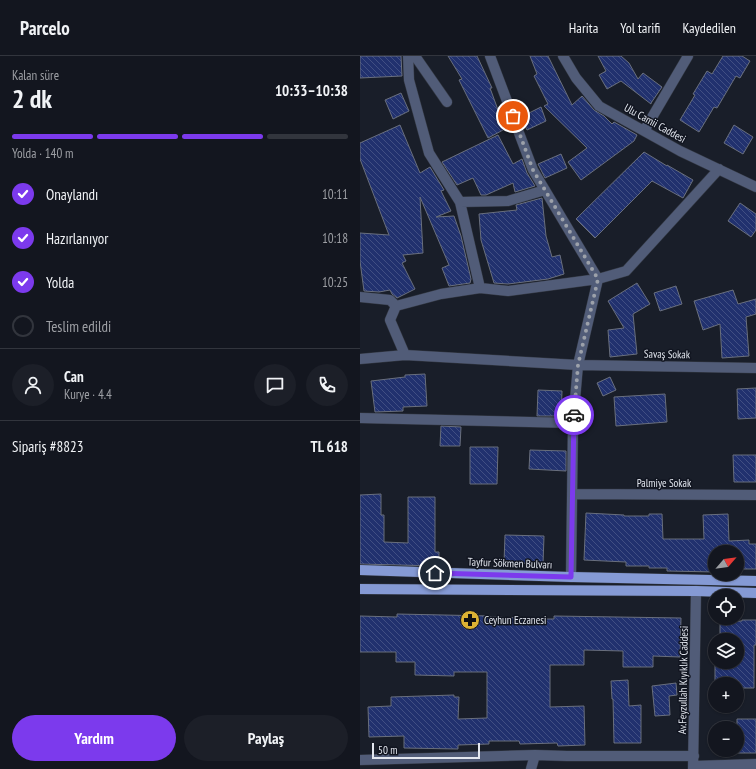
<!DOCTYPE html>
<html lang="tr">
<head>
<meta charset="utf-8">
<style>
	body { margin:0; font-family:"PT Sans Narrow",sans-serif; background:#1c1f28; color:#f1f3f6; height:100vh; display:flex; flex-direction:column; font-size:15px; white-space:nowrap }
	* { box-sizing:border-box; margin:0 }
	p { font-size:13px; color:#9d9fa4 }
	.icon { flex:none; width:22px; height:22px; fill:none; stroke:currentColor; stroke-width:2; stroke-linecap:round; stroke-linejoin:round }
	.map { position:relative; flex:1; overflow:hidden }
	.panel { display:flex; flex-direction:column; background:#13161f; width:360px }
	.panel>* { flex:none }
	.needle { width:26px; rotate:62deg }
	.fabs { position:absolute; left:348px; top:489px; display:grid; gap:8px }
	.fabs a { display:grid; place-items:center; width:36px; height:36px; border-radius:50%; background:#13161f; box-shadow:0 1px 3px #0004,0 0 0 1px #32353d; font-size:20px }
	.scale { position:absolute; left:12px; bottom:10px; width:108px; box-sizing:border-box; padding-left:4px; border:2px solid #e3e7ef; border-top:0; font-size:11px; line-height:14px; white-space:nowrap; color:#e3e7ef; -webkit-text-stroke:3px #111520; paint-order:stroke }
	.pin { position:absolute; display:grid; place-items:center; width:34px; height:34px; color:#fff; margin:-17px; border:2px solid #fff; border-radius:50%; box-shadow:0 1px 4px #0007 }
	.courier { position:absolute; display:grid; place-items:center; width:40px; height:40px; margin:-20px; border:3px solid #7c3aed; border-radius:50%; background:#fff; color:#222; box-shadow:0 1px 5px #0007 }
	.overview em { font-style:normal; font-weight:800 }
	.overview div { display:flex; flex-direction:column-reverse }
	.overview { display:flex; align-items:center; justify-content:space-between; height:68px; padding:0 12px }
	h1 { font-size:26px; font-weight:800; line-height:30px }
	.bar { display:grid; grid-template-columns:repeat(4,1fr); gap:6px 4px; align-content:center; height:48px; padding:0 12px }
	.bar i { height:5px; border-radius:3px; background:#32353d }
	.bar .selected { background:#7c3aed }
	.bar p { grid-column:span 4 }
	.line { display:flex; align-items:center; gap:10px; padding:0 12px; border-top:1px solid #32353d }
	.line div { flex:1 }
	.round { display:grid; place-items:center; flex:none; width:42px; height:42px; border-radius:21px; background:#1c1f28 }
	ol { padding:0 12px; list-style:none }
	li { display:flex; align-items:center; gap:12px; height:44px }
	li p { margin-inline-start:auto }
	li .icon { padding:4px; border-radius:50%; background:#7c3aed; color:#fff; stroke-width:4 }
	li:last-child { color:#9d9fa4 }
	li i { width:22px; height:22px; border:2px solid #32353d; border-radius:50% }
	.cta { display:flex; gap:8px; margin-top:auto; padding:8px 12px }
	.cta a { flex:1; height:46px; border-radius:24px; background:#7c3aed; color:#fff; font-size:16px; font-weight:800; line-height:46px; text-align:center }
	.cta a+a { background:#1c1f28; color:#f1f3f6 }
	header { display:flex; align-items:center; gap:24px; box-sizing:border-box; height:56px; padding:0 20px; background:#13161f; border-bottom:1px solid #32353d }
	header strong { font-size:19px }
	nav { display:flex; gap:22px; margin-inline-start:auto; font-size:14px }
	main { display:flex; flex:1; min-height:0 }
	.map>svg:first-child { display:block }
	.building { fill:url(#building-back-hatch); stroke:#696f7d }
	.lines { fill:none; stroke-linecap:round; stroke-linejoin:round }
	.minor-casing { stroke:#353a45; stroke-width:11 }
	.major-casing { stroke:#353a45; stroke-width:11 }
	.minor { stroke:#515c78; stroke-width:10 }
	.major { stroke:#859ad5; stroke-width:10 }
	.done { stroke:#9ca1aa; stroke-width:4; stroke-dasharray:0 7.2 }
	.route { stroke:#7c3aed; stroke-width:5 }
	.labels { text-anchor:middle; dominant-baseline:central; stroke-width:3; stroke-linejoin:round; paint-order:stroke }
	.street-label { font-size:11px; fill:#e3e7ef; stroke:#111520 }
	.poi-label { font-size:11px; fill:#e3e7ef; stroke:#111520; text-anchor:start }
</style>
</head>
<body>
<header>
<strong>Parcelo</strong>
<nav><a>Harita</a><a>Yol tarifi</a><a>Kaydedilen</a></nav>
</header>
<main>
<section class="panel">
<div class="overview"><div><h1>2 dk</h1><p>Kalan süre</p></div><em>10:33–10:38</em></div>
<div class="bar"><i class="selected"></i><i class="selected"></i><i class="selected"></i><i></i><p>Yolda · 140 m</p></div>
<ol>
<li><svg class="icon" aria-label="check" viewBox="0 0 24 24"><path d="M5 12l5 5 9-10"/></svg>Onaylandı<p>10:11</p></li>
<li><svg class="icon" aria-label="check" viewBox="0 0 24 24"><path d="M5 12l5 5 9-10"/></svg>Hazırlanıyor<p>10:18</p></li>
<li><svg class="icon" aria-label="check" viewBox="0 0 24 24"><path d="M5 12l5 5 9-10"/></svg>Yolda<p>10:25</p></li>
<li><i></i>Teslim edildi</li>
</ol>
<div class="line" style="height:72px"><a class="round"><svg class="icon" aria-label="person" viewBox="0 0 24 24"><circle cx="12" cy="8" r="4"/><path d="M4 21q1-7 8-7t8 7"/></svg></a><div><b>Can</b><p>Kurye · 4.4</p></div><a class="round"><svg class="icon" aria-label="chat" viewBox="0 0 24 24"><path d="M4 5h16v11H9l-5 4z"/></svg></a><a class="round"><svg class="icon" aria-label="phone" viewBox="0 0 24 24"><path d="M5 4h4l2 5-3 2q2 4 5 5l2-3 5 2v4C11 20 4 13 5 4z"/></svg></a></div>
<div class="line" style="height:52px"><div>Sipariş #8823</div><b>TL 618</b></div>
<div class="cta"><a>Yardım</a><a>Paylaş</a></div>
</section>
<div class="map">
<svg width="396" height="713" viewBox="0 0 396 713">
	<defs>
		<pattern id="building-back-hatch" width="6" height="6" patternUnits="userSpaceOnUse"><rect width="6" height="6" fill="#21316e"/><path d="M-1 5l2 2M0 0l6 6M5-1l2 2" fill="none" stroke="#414f83"/></pattern>
	</defs>
	<rect width="100%" height="100%" fill="#191e29"/>
	<path class="building" d="M 0,0 L 41,0 L 42,20 L 0,22 Z
		M 88,0 L 117,0 L 132,32 L 130,32 L 145,73 L 128,82 L 99,24 L 102,23 Z
		M 170,0 L 188,0 L 212,49 L 222,40 L 234,54 L 244,60 L 252,68 L 254,66 L 277,79 L 274,85 L 221,124 L 208,106 L 227,92 L 184,50 L 188,48 L 174,20 L 177,18 Z
		M 238,0 L 261,0 L 269,7 L 278,23 L 283,17 L 302,31 L 291,47 L 291,48 L 261,25 L 247,33 L 239,19 L 246,15 Z
		M 363,0 L 382,0 L 390,5 L 380,22 L 376,20 L 357,52 L 354,51 L 339,76 L 320,64 L 335,39 L 333,38 L 347,15 L 352,18 Z
		M 41,37 L 49,55 L 33,63 L 25,44 Z
		M 181,51 L 186,65 L 167,74 L 161,61 Z
		M 40,69 L 60,117 L 70,111 L 84,134 L 81,135 L 91,155 L 76,161 L 94,160 L 101,180 L 111,223 L 110,227 L 89,230 L 82,212 L 89,209 L 60,141 L 63,197 L 43,199 L 46,205 L 42,207 L 55,233 L 37,242 L 32,238 L 30,234 L 19,236 L 4,235 L 0,205 L 0,177 L 29,179 L 0,103 L 0,87 Z
		M 374,69 L 393,81 L 383,98 L 364,87 Z
		M 138,79 L 153,108 L 162,103 L 167,117 L 175,130 L 155,136 L 153,127 L 126,139 L 121,139 L 113,122 L 97,129 L 82,106 Z
		M 284,96 L 307,110 L 307,109 L 333,124 L 323,142 L 292,125 L 235,182 L 216,163 Z
		M 201,98 L 207,112 L 185,122 L 178,108 Z
		M 182,142 L 186,180 L 192,201 L 200,199 L 204,218 L 188,223 L 148,228 L 134,227 L 121,184 L 119,158 L 157,154 L 156,149 Z
		M 380,147 L 396,158 L 396,174 L 391,181 L 368,165 Z
		M 277,227 L 290,248 L 273,258 L 277,298 L 250,301 L 248,274 L 264,272 L 248,245 Z
		M 316,230 L 322,248 L 300,255 L 294,237 Z
		M 373,234 L 378,248 L 396,243 L 396,258 L 386,261 L 389,300 L 362,302 L 360,268 L 343,274 L 334,245 Z
		M 65,318 L 67,350 L 43,351 L 43,355 L 15,356 L 11,325 L 45,321 L 45,319 Z
		M 250,321 L 256,334 L 243,340 L 237,327 Z
		M 396,332 L 396,362 L 378,363 L 377,333 Z
		M 178,334 L 202,335 L 201,360 L 177,360 Z
		M 305,338 L 307,366 L 256,370 L 254,341 Z
		M 81,370 L 101,371 L 100,390 L 80,390 Z
		M 110,391 L 138,391 L 137,428 L 110,428 Z
		M 170,394 L 206,395 L 206,415 L 169,413 Z
		M 373,399 L 396,399 L 396,426 L 374,426 Z
		M 21,438 L 21,459 L 24,459 L 24,486 L 48,487 L 48,441 L 75,441 L 75,496 L 79,496 L 79,510 L 0,508 L 0,439 Z
		M 226,457 L 264,459 L 264,460 L 289,460 L 289,458 L 302,458 L 303,483 L 344,483 L 343,459 L 368,458 L 369,485 L 389,484 L 389,488 L 396,488 L 396,513 L 377,513 L 377,496 L 355,496 L 355,516 L 307,515 L 307,512 L 289,512 L 289,510 L 266,510 L 266,506 L 224,504 Z
		M 145,479 L 184,480 L 183,508 L 144,507 Z
		M 37,558 L 130,560 L 130,561 L 160,562 L 160,563 L 194,563 L 194,560 L 321,562 L 320,601 L 293,600 L 293,611 L 263,611 L 263,595 L 224,594 L 224,609 L 190,609 L 190,651 L 224,650 L 225,689 L 198,690 L 197,687 L 160,688 L 159,685 L 129,685 L 129,688 L 98,689 L 98,693 L 44,692 L 44,680 L 9,681 L 8,651 L 31,650 L 31,641 L 94,639 L 94,641 L 99,641 L 98,663 L 127,662 L 127,616 L 94,616 L 94,620 L 55,619 L 55,606 L 36,606 L 36,596 L 0,596 L 0,560 L 37,561 Z
		M 382,564 L 396,564 L 396,589 L 394,589 L 394,632 L 377,632 L 377,628 L 355,628 L 355,606 L 377,606 L 377,584 L 360,584 L 360,566 L 382,565 Z
		M 268,624 L 269,650 L 281,649 L 281,687 L 254,687 L 253,643 L 252,643 L 251,625 Z
		M 316,627 L 317,639 L 309,640 L 310,659 L 295,660 L 292,630 Z
		M 377,663 L 396,663 L 396,697 L 377,697 Z"/>
	<g class="lines">
		<g class="minor-casing">
			<path id="minor" d="M 48,0 L 49,24 L 69,97 L 100,146 L 120,232
				M 55,0 L 87,46
				M 130,0 L 173,114 L 238,223 L 218,309 L 213,367 L 211,521
				M 203,0 L 216,22 L 239,50 L 320,95 L 396,131
				M 284,75 L 328,0
				M 100,146 L 148,145 L 185,134
				M 0,241 L 30,244 L 36,250
				M 36,250 L 81,238 L 120,232 L 148,235 L 238,223 L 266,215 L 359,113
				M 36,250 L 30,264 L 45,299
				M 0,303 L 45,299 L 218,309 L 396,312
				M 0,362 L 213,367
				M 212,438 L 396,439
				M 0,704 L 175,699 L 207,700 L 334,700
				M 334,710 L 396,708
				M 171,713 L 175,699
				M 333,713 L 336,535"/>
		</g>
		<g class="major-casing">
			<path id="major" d="M 0,514 L 211,521 L 396,525
				M 0,533 L 336,535 L 396,537"/>
		</g>
		<use href="#minor" class="minor"/>
		<use href="#major" class="major"/>
	</g>
	<g class="lines">
		<path class="done" d="M 153,60 L 173,114 L 238,223 L 218,309 L 214,359"/>
		<path class="route" d="M 75,517 L 211,521 L 214,359"/>
	</g>
	<defs>
		<g id="pharmacy-disc" transform="scale(1)"><circle r="9.5" fill="#dcb233" stroke="#111520"/><path d="M-2-6h4v4h4v4h-4v4h-4v-4h-4v-4h4Z" fill="#111"/></g>
	</defs>
	<g fill-rule="evenodd">
		<use href="#pharmacy-disc" x="110" y="564"/>
	</g>
	<g class="labels">
		<g class="street-label">
			<text transform="translate(295 67) rotate(29)">Ulu Camii Caddesi</text>
			<text transform="translate(307 298) rotate(1)">Savaş Sokak</text>
			<text x="304" y="427">Palmiye Sokak</text>
			<text transform="translate(150 507) rotate(2)">Tayfur Sökmen Bulvarı</text>
			<text transform="translate(323 624) rotate(-89)">Av.Feyzullah Kıyıklık Caddesi</text>
		</g>
		<g class="poi-label">
			<text x="124" y="564">Ceyhun Eczanesi</text>
		</g>
	</g>
</svg>
<div class="fabs">
<a><svg class="needle" viewBox="-14 -14 28 28"><path d="M0-13l5 13h-10z" fill="#e53935"/><path d="M0 13l5-13h-10z" fill="#9d9fa4"/></svg></a>
<a><svg class="icon" aria-label="locate" viewBox="0 0 24 24"><circle cx="12" cy="12" r="6"/><path d="M12 2v4M12 18v4M2 12h4M18 12h4"/></svg></a>
<a><svg class="icon" aria-label="layers" viewBox="0 0 24 24"><path d="M12 4l9 5-9 5-9-5zM3 14l9 5 9-5"/></svg></a>
<a>+</a>
<a>−</a>
</div>
<div class="scale">50 m</div>
<div class="pin" style="left:153px;top:60px;background:#ea580c"><svg class="icon" aria-label="bag" viewBox="0 0 24 24"><path d="M5 8h14l-1 12H6zM9 8a3 3 0 0 1 6 0"/></svg></div>
<div class="pin" style="left:75px;top:517px;background:#1f2937"><svg class="icon" aria-label="home" viewBox="0 0 24 24"><path d="M3 11l9-7 9 7M6 9v11h12V9"/></svg></div>
<div class="courier" style="left:214px;top:359px"><svg class="icon" aria-label="car" viewBox="0 0 24 24"><path d="M5 17H2v-5l4-1 3-4h7l3 4 3 1v5h-3M9 17h6M6 11h13"/><circle cx="7" cy="17" r="2"/><circle cx="17" cy="17" r="2"/></svg></div>
</div>
</main>
</body>
</html>
